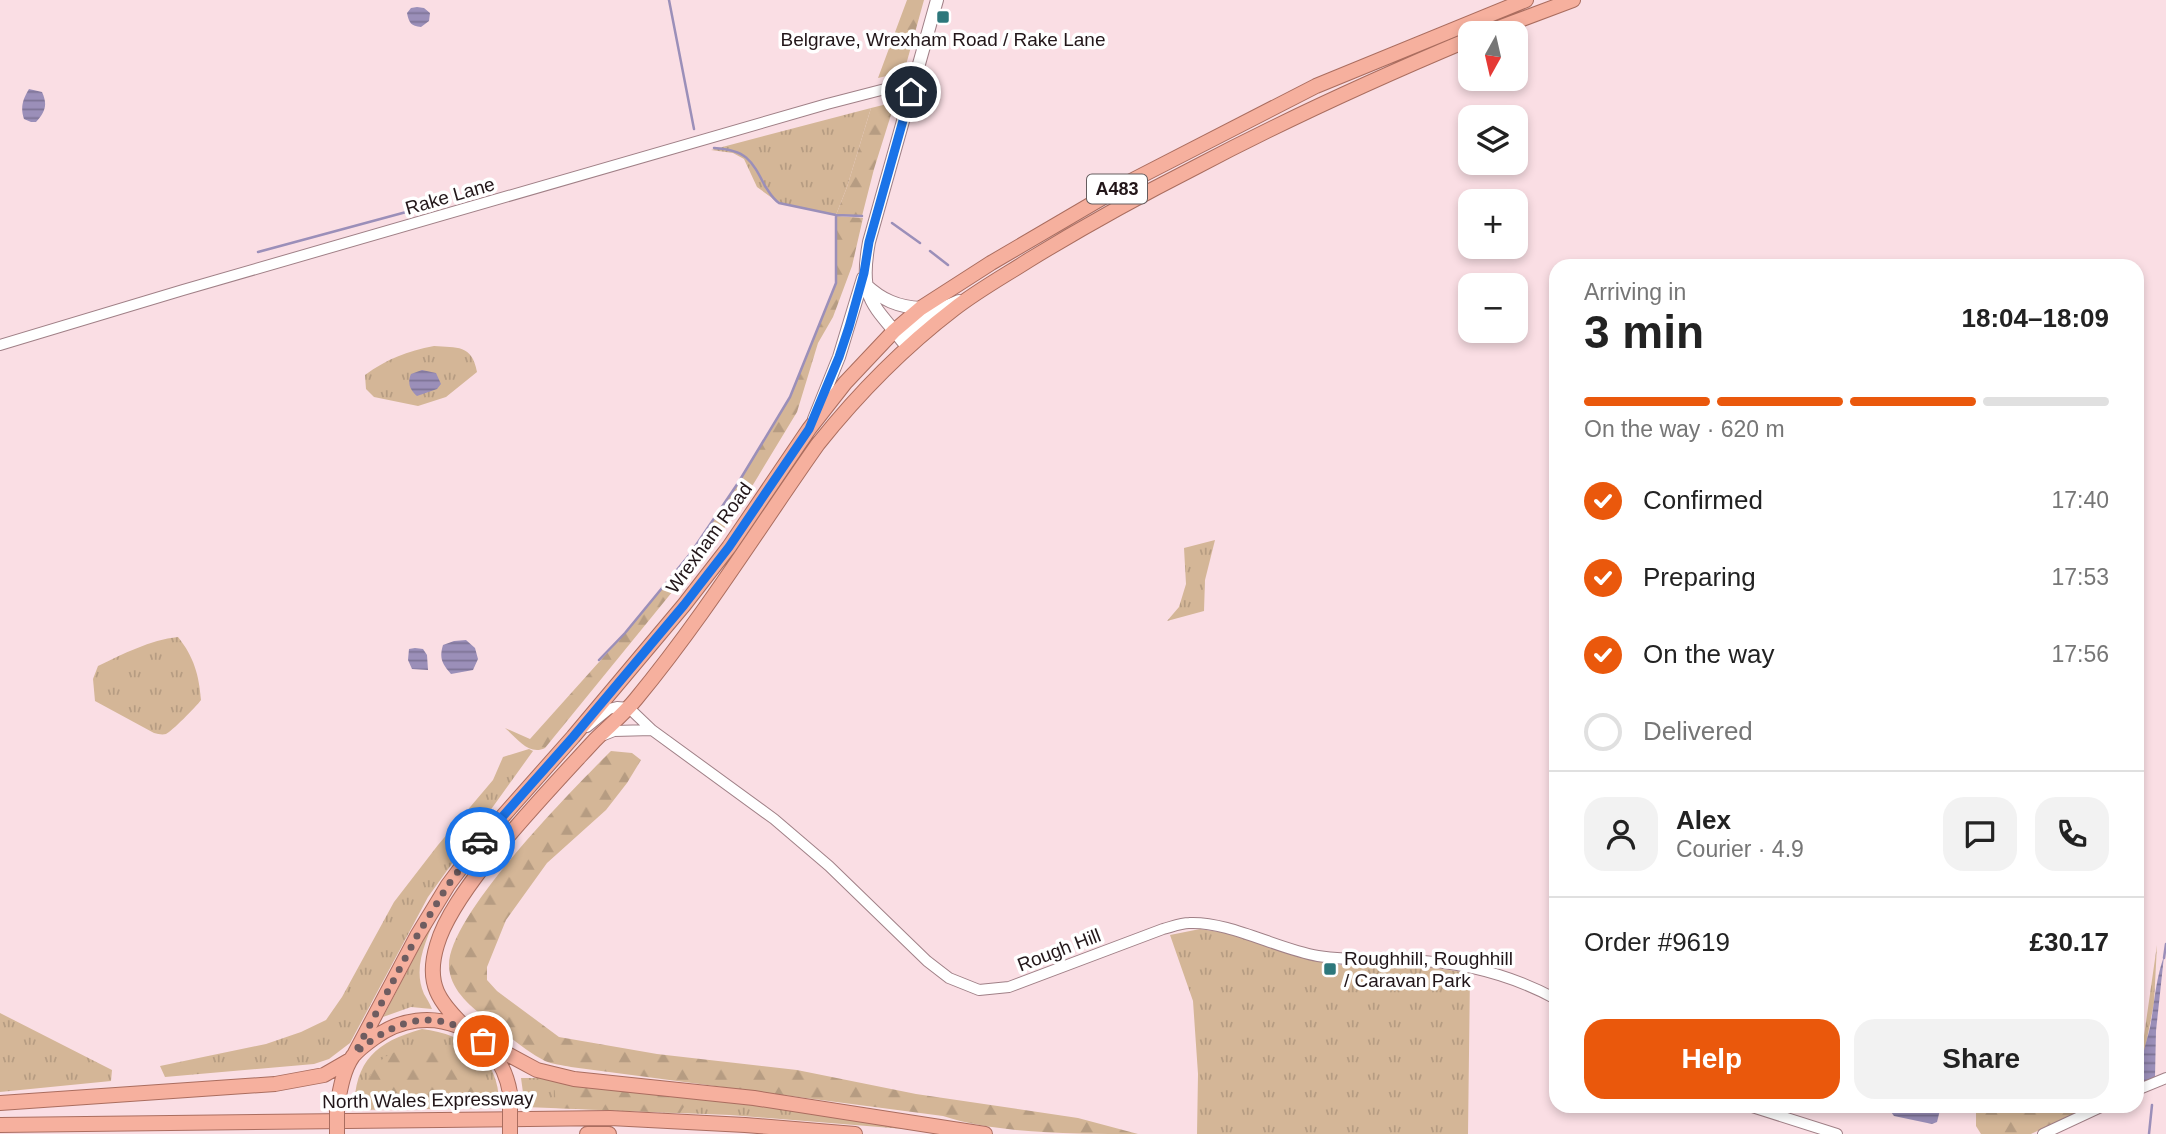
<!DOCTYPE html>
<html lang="en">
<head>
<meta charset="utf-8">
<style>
	body { margin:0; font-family:Helvetica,sans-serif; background:#f2f2f2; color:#222; height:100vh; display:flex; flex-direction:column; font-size:26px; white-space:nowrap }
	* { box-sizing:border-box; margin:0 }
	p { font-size:23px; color:#767676 }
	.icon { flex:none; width:38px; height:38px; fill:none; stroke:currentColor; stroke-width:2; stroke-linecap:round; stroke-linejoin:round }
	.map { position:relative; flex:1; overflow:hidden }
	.side { position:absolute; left:1549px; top:259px; width:595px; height:854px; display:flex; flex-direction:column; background:#fff; border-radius:21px; box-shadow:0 4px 10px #0003 }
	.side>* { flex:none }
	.needle { width:46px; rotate:188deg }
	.fabs { position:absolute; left:1458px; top:21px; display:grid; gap:14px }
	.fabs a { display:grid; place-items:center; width:70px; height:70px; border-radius:14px; background:#fff; box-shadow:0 4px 10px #0003; font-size:35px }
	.pin { position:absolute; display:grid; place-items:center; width:60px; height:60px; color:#fff; margin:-30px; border:4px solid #fff; border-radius:50%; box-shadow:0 2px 7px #0007 }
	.courier { position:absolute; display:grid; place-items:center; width:70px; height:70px; margin:-35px; border:5px solid #1a73e8; border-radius:50%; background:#fff; color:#222; box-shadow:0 2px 9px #0007 }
	.overview em { font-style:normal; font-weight:700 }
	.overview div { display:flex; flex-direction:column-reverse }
	.overview { display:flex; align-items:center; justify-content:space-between; height:119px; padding:0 35px }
	h1 { font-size:46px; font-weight:700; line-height:52px }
	.bar { display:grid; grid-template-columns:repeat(4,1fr); gap:10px 7px; align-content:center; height:84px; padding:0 35px }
	.bar i { height:9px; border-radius:5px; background:#e0e0e0 }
	.bar .current { background:#ea580c }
	.bar p { grid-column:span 4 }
	.line { display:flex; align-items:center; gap:18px; padding:0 35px; border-top:2px solid #e0e0e0 }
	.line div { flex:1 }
	.round { display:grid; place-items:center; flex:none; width:74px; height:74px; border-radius:21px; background:#f2f2f2 }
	ol { padding:0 35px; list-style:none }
	li { display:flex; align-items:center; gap:21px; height:77px }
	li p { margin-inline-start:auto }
	li .icon { padding:7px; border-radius:50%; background:#ea580c; color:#fff; stroke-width:4 }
	li:last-child { color:#767676 }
	li i { width:38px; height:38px; border:4px solid #e0e0e0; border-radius:50% }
	.primary-button { display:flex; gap:14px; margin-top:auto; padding:14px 35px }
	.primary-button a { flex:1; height:80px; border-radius:21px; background:#ea580c; color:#fff; font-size:28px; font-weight:700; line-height:80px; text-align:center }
	.primary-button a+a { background:#f2f2f2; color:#222 }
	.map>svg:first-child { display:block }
	.grass { fill:url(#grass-tufts) }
	.forest { fill:url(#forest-firs) }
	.water { fill:url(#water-rules) }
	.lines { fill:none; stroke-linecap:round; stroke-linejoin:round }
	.stream { stroke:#9b8fb9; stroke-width:2.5 }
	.tertiary-casing { stroke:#a08087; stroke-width:12 }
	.secondary-casing { stroke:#a08087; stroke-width:14 }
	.trunk-casing { stroke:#aa6d5f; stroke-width:16 }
	.tertiary { stroke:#fff; stroke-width:10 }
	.secondary { stroke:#fff; stroke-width:12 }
	.trunk { stroke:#f6b09e; stroke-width:14 }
	.trunk-bridge-casing { stroke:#aa6d5f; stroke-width:16; stroke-linecap:butt }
	.trunk-bridge { stroke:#f6b09e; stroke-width:14 }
	.done { stroke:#6e5c60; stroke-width:7; stroke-dasharray:0 12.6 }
	.route { stroke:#1a73e8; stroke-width:9 }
	.poi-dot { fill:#2d777b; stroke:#fff; stroke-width:2.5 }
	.labels { text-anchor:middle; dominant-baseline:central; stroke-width:7; stroke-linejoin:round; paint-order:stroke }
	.shield { fill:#fff; stroke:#645c5e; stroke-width:2 }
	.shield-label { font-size:18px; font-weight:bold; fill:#221619 }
	.poi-label { font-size:19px; fill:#221619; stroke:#fff }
	.street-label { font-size:19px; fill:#221619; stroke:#fff }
</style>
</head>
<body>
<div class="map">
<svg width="2166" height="1134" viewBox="0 0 2166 1134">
	<defs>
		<pattern id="grass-tufts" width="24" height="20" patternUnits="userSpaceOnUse" patternTransform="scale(1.75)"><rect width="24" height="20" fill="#d4b697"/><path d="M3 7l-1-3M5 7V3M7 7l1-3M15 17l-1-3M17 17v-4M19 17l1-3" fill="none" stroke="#b69c82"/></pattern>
		<pattern id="forest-firs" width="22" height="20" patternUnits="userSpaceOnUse" patternTransform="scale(1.75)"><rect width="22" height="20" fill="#d4b697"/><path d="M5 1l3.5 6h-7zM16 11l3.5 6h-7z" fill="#b69c82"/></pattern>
		<pattern id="water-rules" width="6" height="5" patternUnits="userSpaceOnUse" patternTransform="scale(1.75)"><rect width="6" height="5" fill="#9b8fb9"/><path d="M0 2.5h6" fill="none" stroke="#7e7496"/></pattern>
	</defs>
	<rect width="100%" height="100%" fill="#fadee4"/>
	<path class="grass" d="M 871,108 L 847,187 L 836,215 L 779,203 L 757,187 L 744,159 L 733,153 L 711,150 Z
		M 434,346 C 457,348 472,344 477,372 L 446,397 L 418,406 L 374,397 L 366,389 L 365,375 C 387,359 407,351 434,346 Z
		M 1215,540 L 1205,580 L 1204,611 L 1167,621 L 1179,607 L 1186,584 L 1184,548 Z
		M 178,637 C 194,657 199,675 201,700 C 196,707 171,732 166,734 C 162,735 158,734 154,733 L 95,701 L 93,679 L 98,666 C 123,654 150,640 178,637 Z
		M 529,749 L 533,751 L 428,897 L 350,1043 L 329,1059 L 314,1064 L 165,1077 L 160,1066 L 266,1044 L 301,1032 L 326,1020 L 342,997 L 394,902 L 438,845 L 493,780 L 503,757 Z
		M 437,914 C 427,939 412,967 424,994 C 427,999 430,1004 432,1009 L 411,1007 L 383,1017 Z
		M 1200,929 L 1226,933 L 1315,961 L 1347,966 L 1427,967 L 1470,973 L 1468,1134 L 1197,1134 L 1198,1074 L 1193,1001 L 1170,935 Z
		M 2157,945 L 2154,1003 L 2141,1070 L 2143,1082 L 2137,1085 Z
		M 0,1013 L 112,1070 L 111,1081 L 0,1092 Z
		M 422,1029 C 468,1035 501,1059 499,1108 L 354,1110 C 355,1060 376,1042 422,1029 Z
		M 521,1078 L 548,1078 L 798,1109 L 941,1132 L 730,1115 L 525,1107 Z"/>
	<path class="forest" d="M 907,0 L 924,0 L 904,72 L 878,78 Z
		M 895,102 L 874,169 L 862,216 L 836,215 L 847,187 L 871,108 Z
		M 836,216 L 863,218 L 852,266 L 833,317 L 818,343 L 797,412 L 734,516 L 545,748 C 529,756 517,738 505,728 L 530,739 L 625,633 L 690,554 L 738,483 L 790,397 L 836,284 Z
		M 611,751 L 632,753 L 641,760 L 627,783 L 606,810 L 547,863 L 506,920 L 487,967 L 487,980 L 497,991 L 559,1037 L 657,1054 L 797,1070 L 916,1094 L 1078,1118 L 1138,1134 C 1077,1134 998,1134 943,1116 L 571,1067 C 562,1065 552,1064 545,1061 C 526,1051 509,1036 493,1024 C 474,1009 450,992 449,966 C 447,916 573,789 611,751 Z
		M 420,1046 C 456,1050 466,1054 485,1087 L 477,1101 C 438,1087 405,1098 365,1108 C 364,1069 381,1050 420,1046 Z
		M 554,1079 L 691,1096 L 680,1113 L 556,1108 Z
		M 1976,1106 L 2091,1106 L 2031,1134 L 1981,1134 L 1976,1126 Z"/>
	<path class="water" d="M 417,7 L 424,8 L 430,13 L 429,21 L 421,27 C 411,26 409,23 407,13 L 411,8 Z
		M 29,89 L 42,92 C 48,105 45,112 36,122 L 31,122 L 24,119 C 20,107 23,99 29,89 Z
		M 422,370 L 436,373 L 441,384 L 437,389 L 417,396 C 410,390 407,383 411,374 Z
		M 466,640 L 475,648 L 478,659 L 473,670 L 451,674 C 442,664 439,658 443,645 L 454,641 Z
		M 415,648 L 423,649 L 427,655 L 428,670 L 412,669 L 408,660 L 409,649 Z
		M 2164,956 L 2156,1031 L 2155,1077 L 2143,1082 C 2137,1063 2148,1041 2151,1022 C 2155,998 2156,979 2164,956 Z
		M 1893,1106 L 1941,1106 L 1937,1122 L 1932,1124 L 1894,1116 L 1891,1112 Z"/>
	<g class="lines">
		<path class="stream" d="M 669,0 L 694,129
			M 714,148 C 746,150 751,159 765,186 C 770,193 772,198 779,203 L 836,215 L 862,216
			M 892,223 L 920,243
			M 930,251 L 948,265
			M 258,252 L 447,201
			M 599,660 L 625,633 L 690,554 L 738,483 L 790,397 L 836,283 L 836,215
			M 2164,958 L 2166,944
			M 2149,1134 L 2152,1105"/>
		<g class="tertiary-casing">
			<path id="tertiary" d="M 0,345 L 183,290 L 827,104 L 885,89 L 911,92
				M 587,727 L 609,709 L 617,707 L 629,708 L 652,730 L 774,819 L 829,866 L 927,961 L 949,978 L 979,990 L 1009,987 L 1163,929 C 1171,927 1181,923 1189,923 C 1229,921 1277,949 1318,956 C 1348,961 1377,959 1408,960 C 1460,962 1510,974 1556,999
				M 604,735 L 614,731 L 652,730
				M 2137,1090 L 2166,1078
				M 1749,1106 L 1837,1134
				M 2043,1134 L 2103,1106"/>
		</g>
		<g class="secondary-casing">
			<path id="secondary" d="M 865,284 C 882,300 898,307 921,308
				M 901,339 L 938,310 L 959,301
				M 908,348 C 874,304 858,301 869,242 L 937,0
				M 814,419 L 839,357 L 863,278"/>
		</g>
		<g class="trunk-casing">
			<path id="trunk" d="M 1485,33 L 1573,0
				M 466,1028 C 439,1002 425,984 437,945 C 445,917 468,886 486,863 C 520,820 558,780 595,740 C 609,726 624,714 636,699 C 703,618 758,529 818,444 C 858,394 903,348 954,309 C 977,291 1004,276 1029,260 C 1083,227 1139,196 1196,167 C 1285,120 1377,78 1470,39
				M 483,1041 L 537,1070 L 574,1079 L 754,1098 L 985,1134
				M 355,1053 L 417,936 L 448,885 L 480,842 L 573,737 L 684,605 L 729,547 L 809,429 L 845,383 L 894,331 L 921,308 L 991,263 L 1131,181 L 1316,86 L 1526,0
				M 0,1103 L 275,1084 L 324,1075 L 350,1060
				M 337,1107 C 340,1090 343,1070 353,1056 C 359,1049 367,1043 374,1038 C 428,998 499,1028 510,1093
				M 0,1125 L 610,1118 L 745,1125 L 855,1134
				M 587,1134 L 609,1134"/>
		</g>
		<use href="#tertiary" class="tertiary"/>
		<use href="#secondary" class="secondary"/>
		<use href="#trunk" class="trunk"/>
		<g class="trunk-bridge-casing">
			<path id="trunk-bridge" d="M 337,1134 L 337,1107
				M 510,1134 L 510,1093"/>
		</g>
		<use href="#trunk-bridge" class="trunk-bridge"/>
	</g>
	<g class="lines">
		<path class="done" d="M 480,842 L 448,885 L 417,936 L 355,1053 C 398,1018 435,1006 483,1041"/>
		<path class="route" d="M 480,842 L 573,737 L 684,605 L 729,547 L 809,429 L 839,357 L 849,327 L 864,273 L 869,242 L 911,92"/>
	</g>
	<g class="poi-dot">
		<rect x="936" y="10" width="14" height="14" rx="3.5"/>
		<rect x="1323" y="962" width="14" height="14" rx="3.5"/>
	</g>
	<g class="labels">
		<rect class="shield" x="1087" y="174.5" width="60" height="29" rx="5"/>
		<g class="shield-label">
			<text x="1117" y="189">A483</text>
		</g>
		<g class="poi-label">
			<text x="943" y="39">Belgrave, Wrexham Road / Rake Lane</text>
			<text x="1344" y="958" text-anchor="start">Roughhill, Roughhill<tspan x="1344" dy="22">/ Caravan Park</tspan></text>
		</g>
		<g class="street-label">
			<text transform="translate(450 196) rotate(-16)">Rake Lane</text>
			<text transform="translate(709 538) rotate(-54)">Wrexham Road</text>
			<text transform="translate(1059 950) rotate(-21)">Rough Hill</text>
			<text transform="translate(428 1100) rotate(-1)">North Wales Expressway</text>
		</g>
	</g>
</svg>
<div class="fabs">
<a><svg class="needle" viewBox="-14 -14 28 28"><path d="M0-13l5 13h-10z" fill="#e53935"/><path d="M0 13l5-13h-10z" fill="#767676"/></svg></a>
<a><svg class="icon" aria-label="layers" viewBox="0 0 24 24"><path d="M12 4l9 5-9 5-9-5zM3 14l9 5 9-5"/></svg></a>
<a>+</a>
<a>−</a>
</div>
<div class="pin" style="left:483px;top:1041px;background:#ea580c"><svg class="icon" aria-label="bag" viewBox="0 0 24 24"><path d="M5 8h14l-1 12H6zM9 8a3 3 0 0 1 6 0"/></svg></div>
<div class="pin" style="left:911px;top:92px;background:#1f2937"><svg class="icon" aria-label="home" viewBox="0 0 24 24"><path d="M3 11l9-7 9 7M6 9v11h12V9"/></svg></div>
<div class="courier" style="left:480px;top:842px"><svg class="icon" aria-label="car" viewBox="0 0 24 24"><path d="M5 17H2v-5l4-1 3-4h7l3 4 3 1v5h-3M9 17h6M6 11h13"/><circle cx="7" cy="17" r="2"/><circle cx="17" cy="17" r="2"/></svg></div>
<section class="side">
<div class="overview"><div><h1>3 min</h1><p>Arriving in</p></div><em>18:04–18:09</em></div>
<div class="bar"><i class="current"></i><i class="current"></i><i class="current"></i><i></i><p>On the way · 620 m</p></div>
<ol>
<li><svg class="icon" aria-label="check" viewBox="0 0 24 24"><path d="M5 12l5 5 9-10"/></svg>Confirmed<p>17:40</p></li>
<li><svg class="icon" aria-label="check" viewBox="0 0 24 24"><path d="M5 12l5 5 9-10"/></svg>Preparing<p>17:53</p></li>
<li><svg class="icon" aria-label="check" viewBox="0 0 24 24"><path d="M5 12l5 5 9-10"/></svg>On the way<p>17:56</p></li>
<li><i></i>Delivered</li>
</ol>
<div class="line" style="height:126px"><a class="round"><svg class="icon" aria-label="person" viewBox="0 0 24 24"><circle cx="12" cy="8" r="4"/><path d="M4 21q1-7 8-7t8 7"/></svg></a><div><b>Alex</b><p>Courier · 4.9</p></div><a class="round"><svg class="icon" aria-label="chat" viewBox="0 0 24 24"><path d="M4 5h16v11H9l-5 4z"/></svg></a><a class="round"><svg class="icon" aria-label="phone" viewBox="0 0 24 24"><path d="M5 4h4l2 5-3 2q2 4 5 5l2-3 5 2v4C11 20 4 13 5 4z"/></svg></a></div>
<div class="line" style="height:91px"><div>Order #9619</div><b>£30.17</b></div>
<div class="primary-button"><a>Help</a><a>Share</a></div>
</section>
</div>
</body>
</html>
